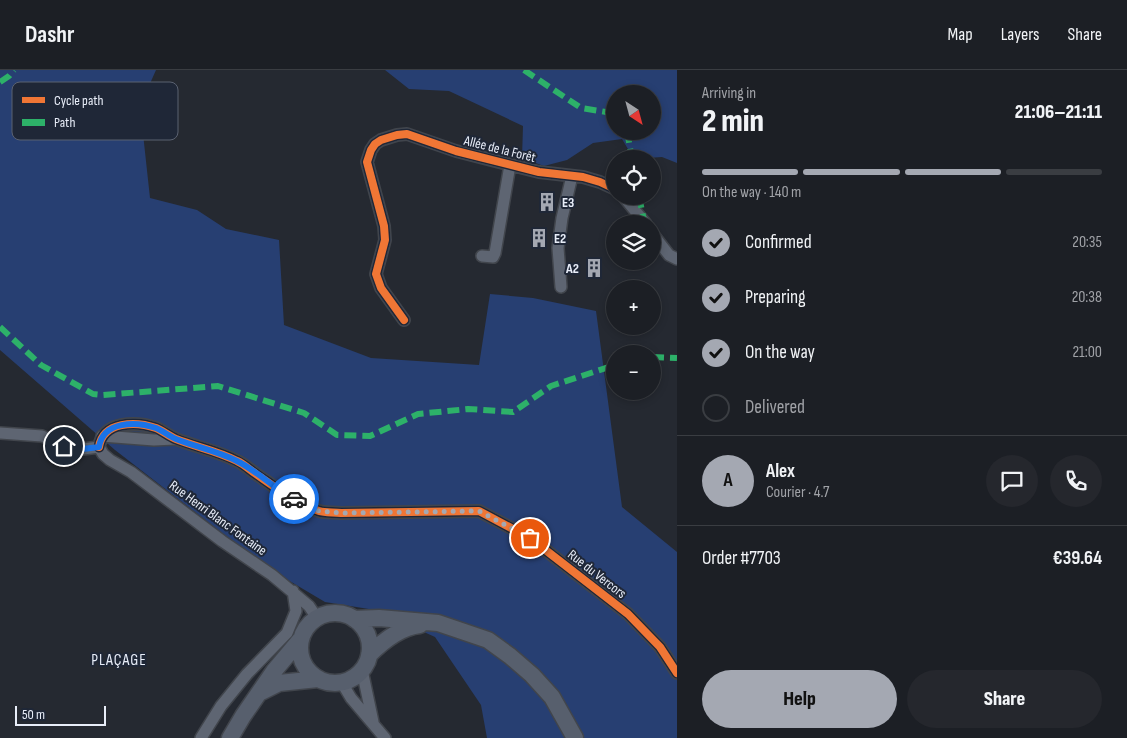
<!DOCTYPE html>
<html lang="en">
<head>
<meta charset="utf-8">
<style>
	body { margin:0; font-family:"Sofia Sans Condensed",sans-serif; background:#25272d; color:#f1f3f6; height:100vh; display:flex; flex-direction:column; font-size:19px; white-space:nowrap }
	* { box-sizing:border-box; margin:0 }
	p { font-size:16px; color:#a0a2a7 }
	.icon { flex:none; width:28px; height:28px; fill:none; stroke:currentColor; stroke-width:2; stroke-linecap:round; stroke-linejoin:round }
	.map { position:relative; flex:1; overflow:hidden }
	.drawer { display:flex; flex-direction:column; background:#1c1f25; width:450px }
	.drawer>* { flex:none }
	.needle { width:32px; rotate:144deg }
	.controls { position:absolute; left:606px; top:15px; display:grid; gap:10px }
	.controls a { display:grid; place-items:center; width:55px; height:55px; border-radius:50%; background:#1c1f25; box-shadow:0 2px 8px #0003,0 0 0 1px #3a3d42; font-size:25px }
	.scale { position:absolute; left:15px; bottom:12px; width:91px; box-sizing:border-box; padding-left:5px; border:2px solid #e8edf8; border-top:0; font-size:14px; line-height:18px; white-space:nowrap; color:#e8edf8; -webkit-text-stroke:4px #1f2737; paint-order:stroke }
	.pin { position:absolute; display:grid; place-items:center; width:42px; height:42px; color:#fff; margin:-21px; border:2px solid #fff; border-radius:50%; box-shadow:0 1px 5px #0007 }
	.courier { position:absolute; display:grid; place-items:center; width:50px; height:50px; margin:-25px; border:4px solid #1a73e8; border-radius:50%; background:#fff; color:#222; box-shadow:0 1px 6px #0007 }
	.headline em { font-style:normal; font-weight:800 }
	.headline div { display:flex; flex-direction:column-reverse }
	.headline { display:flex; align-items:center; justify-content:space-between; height:85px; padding:0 25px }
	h1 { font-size:32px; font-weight:800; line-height:38px }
	.bar { display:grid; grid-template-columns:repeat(4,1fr); gap:8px 5px; align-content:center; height:60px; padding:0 25px }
	.bar i { height:6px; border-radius:4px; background:#3a3d42 }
	.bar .selected { background:#a4a8b2 }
	.bar p { grid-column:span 4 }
	.line { display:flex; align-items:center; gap:12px; padding:0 25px; border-top:1px solid #3a3d42 }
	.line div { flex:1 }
	.round { display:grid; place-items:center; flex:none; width:52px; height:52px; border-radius:26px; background:#25272d }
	ol { padding:0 25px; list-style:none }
	li { display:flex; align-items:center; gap:15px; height:55px }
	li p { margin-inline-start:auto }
	li .icon { padding:5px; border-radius:50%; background:#a4a8b2; color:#111; stroke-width:4 }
	li:last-child { color:#a0a2a7 }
	li i { width:28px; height:28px; border:2px solid #3a3d42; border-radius:50% }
	.button { display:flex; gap:10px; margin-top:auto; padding:10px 25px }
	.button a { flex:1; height:58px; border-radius:30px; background:#a4a8b2; color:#111; font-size:20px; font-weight:800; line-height:58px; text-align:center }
	.button a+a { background:#25272d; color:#f1f3f6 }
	header { display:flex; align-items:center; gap:30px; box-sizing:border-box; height:70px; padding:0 25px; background:#1c1f25; border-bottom:1px solid #3a3d42 }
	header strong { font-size:24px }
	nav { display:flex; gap:28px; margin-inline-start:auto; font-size:18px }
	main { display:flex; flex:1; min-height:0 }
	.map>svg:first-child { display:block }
	.green { fill:#273f72; fill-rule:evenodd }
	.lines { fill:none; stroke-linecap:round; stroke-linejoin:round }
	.minor-casing { stroke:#41454c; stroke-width:14 }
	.secondary-casing { stroke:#41454c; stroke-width:19 }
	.minor { stroke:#5e6572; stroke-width:11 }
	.secondary { stroke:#575f6d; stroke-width:16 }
	.quiet { stroke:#2db169; stroke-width:6; stroke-dasharray:12 6; stroke-linecap:butt }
	.cycleway-casing { stroke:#1f2737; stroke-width:11 }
	.cycleway { stroke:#f07635; stroke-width:8 }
	.done { stroke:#a4a8b2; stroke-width:5; stroke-dasharray:0 9 }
	.route { stroke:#1a73e8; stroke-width:6 }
	.labels { text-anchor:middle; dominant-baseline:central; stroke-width:4; stroke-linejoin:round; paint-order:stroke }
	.street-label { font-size:14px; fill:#e8edf8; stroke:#1f2737 }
	.poi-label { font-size:14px; font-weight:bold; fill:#e8edf8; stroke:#1f2737; text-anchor:start }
	.quarter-label { font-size:16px; letter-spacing:1px; fill:#e8edf8; stroke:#1f2737 }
	.key { fill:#1f2737; stroke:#5b6271; stroke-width:1 }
	.key-label { font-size:14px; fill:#e8edf8 }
</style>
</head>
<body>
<header>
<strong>Dashr</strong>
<nav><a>Map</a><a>Layers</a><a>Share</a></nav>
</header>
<main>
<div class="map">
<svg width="677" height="668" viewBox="0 0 677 668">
	<rect width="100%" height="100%" fill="#252931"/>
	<path class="green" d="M 0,0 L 156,0 L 140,36 L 150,128 L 197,140 L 226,159 L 279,170 L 284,255 L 371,288 L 479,295 L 490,224 L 533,228 L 596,241 L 622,437 L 677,482 L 677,668 L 487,668 L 481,635 L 435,567 L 375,540 L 325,532 L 266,497 L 115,380 L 0,280 Z
		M 385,0 L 677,0 L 677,93 L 662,87 L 634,89 L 622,69 L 593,73 L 567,90 L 544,96 L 522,88 L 523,56 L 449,21 L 409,19 ZM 615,24 L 652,24 L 652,61 L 615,61 Z"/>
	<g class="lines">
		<g class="minor-casing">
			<path id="minor" d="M 623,126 L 646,154
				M 652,163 L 669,185 L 677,189
				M 482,186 L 493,187 L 495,183 L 510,95
				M 561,217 L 558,178 L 562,148 L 572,106
				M 404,250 L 381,218 L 376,204 L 385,170 L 384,156 L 367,92 L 371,80 L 375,74 L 381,70 L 397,65 L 407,64 L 456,81 L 539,102 L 583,107 L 600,112 L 615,119
				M 0,363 L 42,366 L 64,376 L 83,379 L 99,377
				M 102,366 L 154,370 L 174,369
				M 99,377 C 103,351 136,351 156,358 C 163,361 169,366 176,369 C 196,377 218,381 237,391 C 244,394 250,400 256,404 C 275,417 296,434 319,441 C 325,443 334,442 341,443 L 479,441 L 530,468 L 628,544 L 660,577 L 677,603
				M 99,377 L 103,384 L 110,390 L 131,402 L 222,471 L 272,505 L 309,536 L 317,548
				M 362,600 L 373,652
				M 342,613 L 351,628 L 385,668
				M 201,668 L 221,636 L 247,604 L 287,563 L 296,541 L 293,521"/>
		</g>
		<g class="secondary-casing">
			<path id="secondary" d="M300 578a35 35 0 1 1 70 0a35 35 0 1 1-70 0Z
				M 354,549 L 379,548 L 438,553 L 488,570 L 510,586 L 532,605 L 552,627 L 575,668
				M 369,585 C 383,571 400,557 420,555
				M 261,622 L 279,613 L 318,609
				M 230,668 L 243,646 L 274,601 L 300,570"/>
		</g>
		<use href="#minor" class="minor"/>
		<use href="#secondary" class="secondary"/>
		<path class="quiet" d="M 524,0 L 581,38 L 606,42 L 615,47
			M 0,12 L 9,6 L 14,0
			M 627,61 L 632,89
			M 639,126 L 644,151
			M 0,257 L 41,295 L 93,324 L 103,325 L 218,316 L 304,343 L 337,365 L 370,366 L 418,344 L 468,339 L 513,342 L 551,316 L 615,295
			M 652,287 L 677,288"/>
		<g class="cycleway-casing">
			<path id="cycleway" d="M 404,250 L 381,218 L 376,204 L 385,170 L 384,156 L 367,92 L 371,80 L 375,74 L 381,70 L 397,65 L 407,64 L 456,81 L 539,102 L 583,107 L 600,112 L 615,119
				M 99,377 C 103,351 136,351 156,358 C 163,361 169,366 176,369 C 196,377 218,381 237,391 C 244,394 250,400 256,404 C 275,417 296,434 319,441 C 325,443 334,442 341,443 L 479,441 L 530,468 L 628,544 L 660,577 L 677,603"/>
		</g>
		<use href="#cycleway" class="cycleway"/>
	</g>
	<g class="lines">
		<path class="done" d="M 294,429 L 319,441 L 341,443 L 479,441 L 530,468"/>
		<path class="route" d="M 64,376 L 83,379 L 99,377 C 103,351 136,351 156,358 C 163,361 169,366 176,369 C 196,377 217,381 237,391 C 257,401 274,418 294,429"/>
	</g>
	<defs>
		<g id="building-bare" transform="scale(1.5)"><path d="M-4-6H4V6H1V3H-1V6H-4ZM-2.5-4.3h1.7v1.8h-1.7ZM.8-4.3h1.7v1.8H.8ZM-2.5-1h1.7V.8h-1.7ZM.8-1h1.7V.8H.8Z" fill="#a4a8b2" stroke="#1f2737" stroke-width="2.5" paint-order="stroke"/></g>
	</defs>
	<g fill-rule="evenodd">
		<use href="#building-bare" x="547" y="132"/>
		<use href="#building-bare" x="539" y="168"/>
		<use href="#building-bare" x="594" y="198"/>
	</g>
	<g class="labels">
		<g class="street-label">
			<text transform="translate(500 79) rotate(14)">Allée de la Forêt</text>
			<text transform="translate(218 448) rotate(36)">Rue Henri Blanc Fontaine</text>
			<text transform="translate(597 504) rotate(38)">Rue du Vercors</text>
		</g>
		<g class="poi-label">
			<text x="562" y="132">E3</text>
			<text x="554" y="168">E2</text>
			<text x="579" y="198" text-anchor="end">A2</text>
		</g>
		<g class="quarter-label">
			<text x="119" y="590">PLAÇAGE</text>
		</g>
	</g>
	<rect x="12" y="12" width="166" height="58" rx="8" class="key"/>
	<rect x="22" y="27" width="23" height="6" fill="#f07635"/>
	<rect x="22" y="49" width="23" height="7" fill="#2db169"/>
	<g class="key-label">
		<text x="54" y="35">Cycle path</text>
		<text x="54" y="57">Path</text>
	</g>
</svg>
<div class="controls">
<a><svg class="needle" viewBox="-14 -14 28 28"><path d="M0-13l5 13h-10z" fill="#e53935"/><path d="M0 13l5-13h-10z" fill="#a0a2a7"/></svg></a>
<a><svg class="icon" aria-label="locate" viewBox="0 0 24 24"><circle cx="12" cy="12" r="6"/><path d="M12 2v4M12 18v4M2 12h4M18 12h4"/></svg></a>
<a><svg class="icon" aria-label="layers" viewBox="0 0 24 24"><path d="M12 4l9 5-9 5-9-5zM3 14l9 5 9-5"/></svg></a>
<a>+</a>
<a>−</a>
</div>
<div class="scale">50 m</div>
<div class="pin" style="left:530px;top:468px;background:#ea580c"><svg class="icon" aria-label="bag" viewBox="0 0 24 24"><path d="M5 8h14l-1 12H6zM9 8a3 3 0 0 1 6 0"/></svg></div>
<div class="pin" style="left:64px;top:376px;background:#1f2937"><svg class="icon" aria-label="home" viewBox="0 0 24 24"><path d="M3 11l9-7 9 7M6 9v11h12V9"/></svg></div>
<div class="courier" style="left:294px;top:429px"><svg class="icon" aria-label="car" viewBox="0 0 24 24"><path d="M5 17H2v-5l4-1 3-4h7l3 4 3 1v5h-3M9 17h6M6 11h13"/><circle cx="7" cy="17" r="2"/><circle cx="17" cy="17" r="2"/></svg></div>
</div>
<section class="drawer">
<div class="headline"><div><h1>2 min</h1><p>Arriving in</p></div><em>21:06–21:11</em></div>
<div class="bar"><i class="selected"></i><i class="selected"></i><i class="selected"></i><i></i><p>On the way · 140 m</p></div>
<ol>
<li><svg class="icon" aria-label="check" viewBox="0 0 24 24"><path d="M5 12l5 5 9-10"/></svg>Confirmed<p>20:35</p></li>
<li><svg class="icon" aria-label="check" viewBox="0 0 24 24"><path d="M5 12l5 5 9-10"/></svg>Preparing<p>20:38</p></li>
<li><svg class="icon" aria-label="check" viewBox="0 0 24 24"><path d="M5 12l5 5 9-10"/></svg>On the way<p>21:00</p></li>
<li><i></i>Delivered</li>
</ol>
<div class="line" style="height:90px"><b class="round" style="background:#a4a8b2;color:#111">A</b><div><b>Alex</b><p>Courier · 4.7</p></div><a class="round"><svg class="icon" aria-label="chat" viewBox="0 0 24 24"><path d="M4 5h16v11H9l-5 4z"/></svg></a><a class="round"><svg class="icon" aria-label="phone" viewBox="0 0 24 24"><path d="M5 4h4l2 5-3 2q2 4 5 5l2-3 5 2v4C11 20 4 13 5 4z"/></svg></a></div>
<div class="line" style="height:65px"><div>Order #7703</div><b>€39.64</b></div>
<div class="button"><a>Help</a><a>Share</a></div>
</section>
</main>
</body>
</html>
